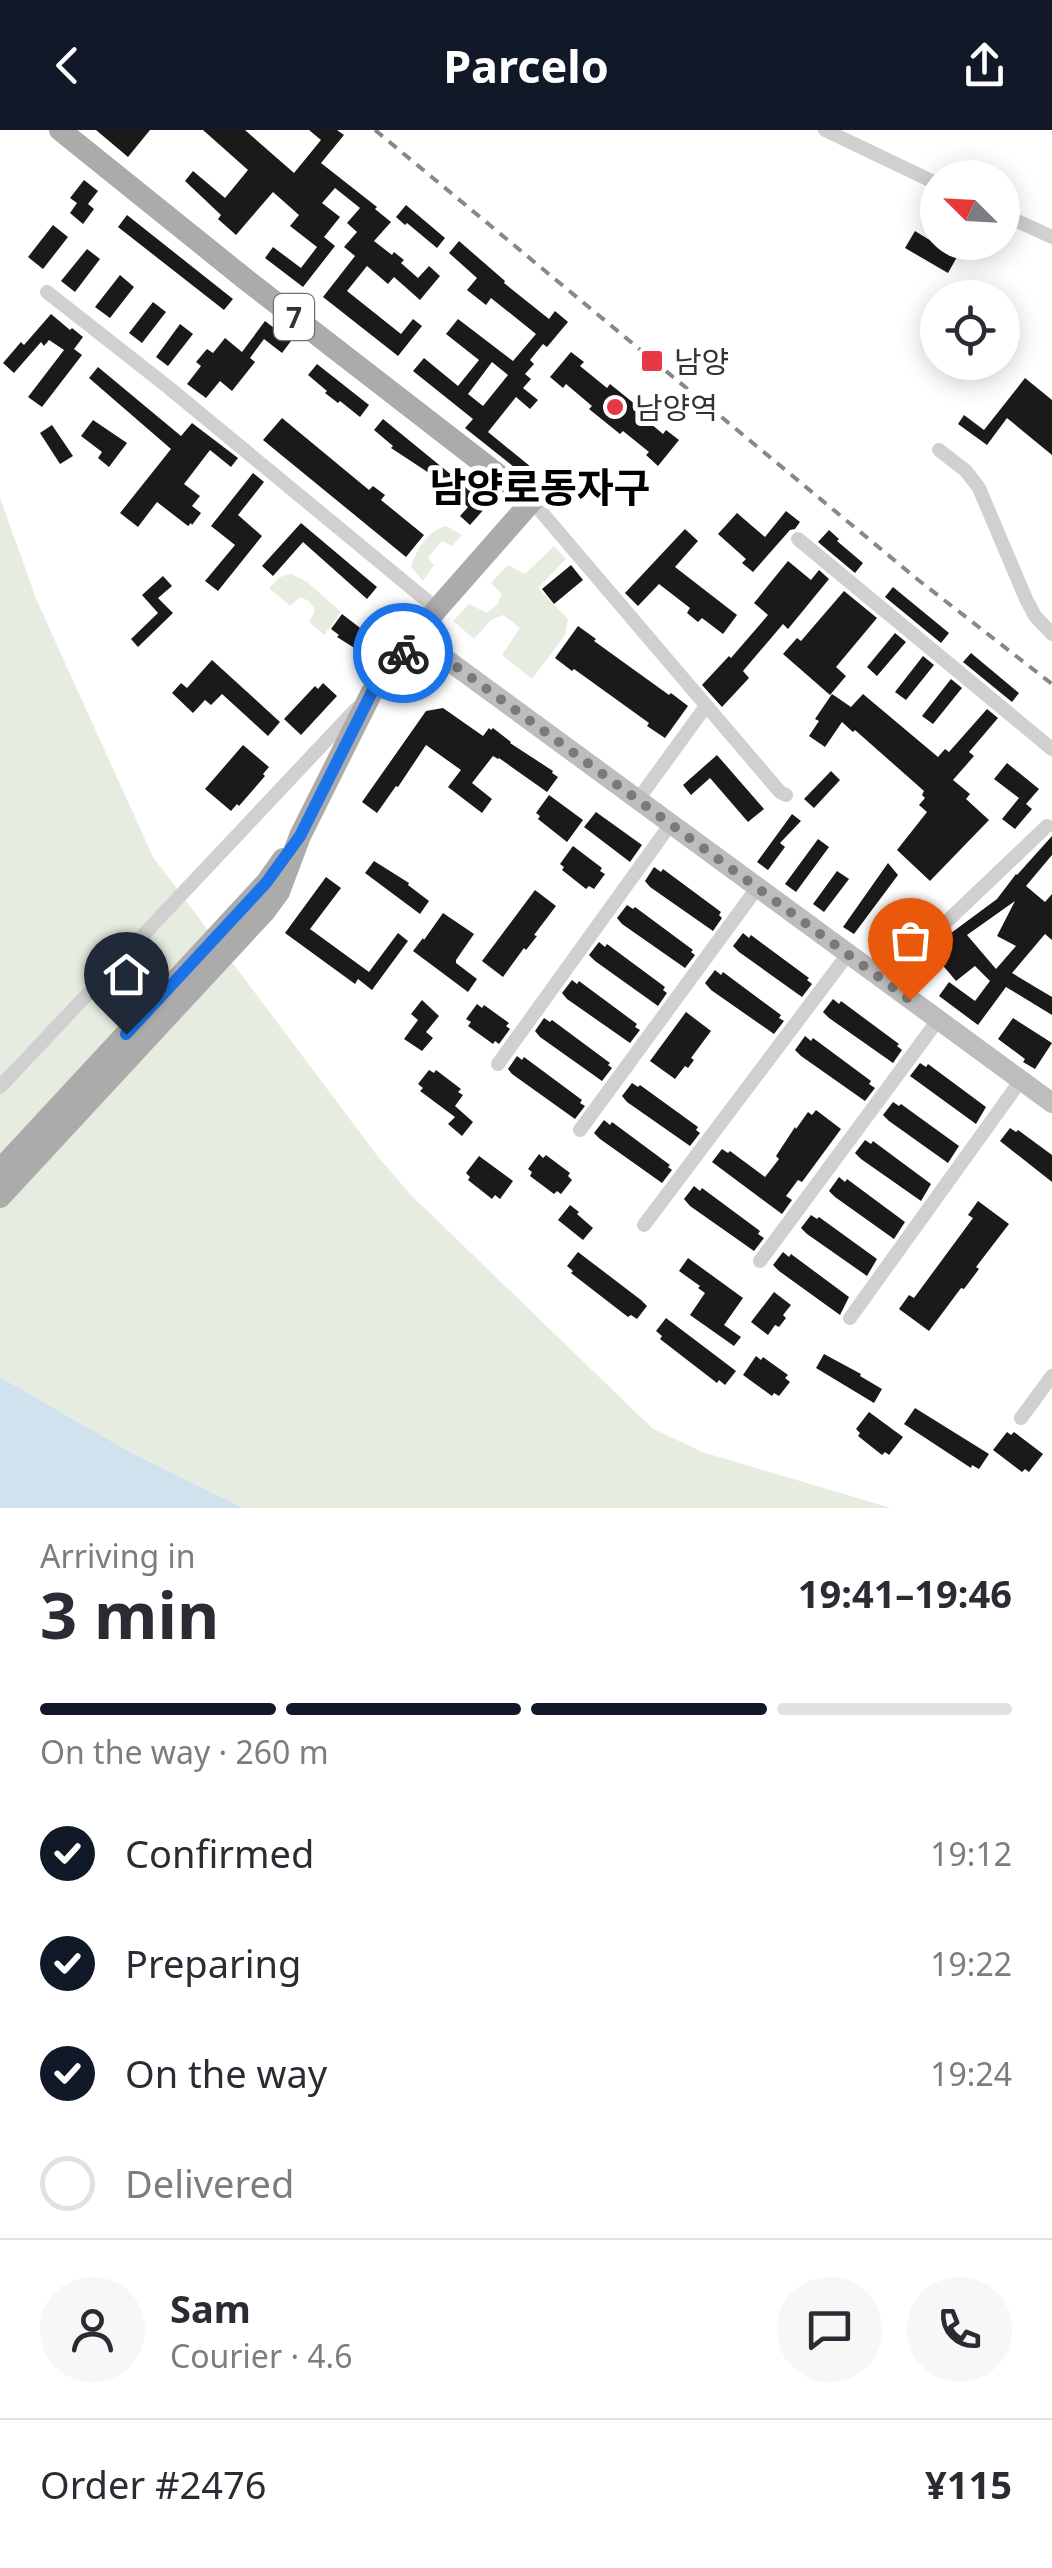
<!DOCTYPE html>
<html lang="en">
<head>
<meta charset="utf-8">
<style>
	body { margin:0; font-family:"Noto Sans","Noto Sans KR",sans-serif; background:#f7f7f7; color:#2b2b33; height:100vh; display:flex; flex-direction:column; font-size:38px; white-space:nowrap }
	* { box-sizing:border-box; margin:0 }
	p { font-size:32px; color:#7c7c81 }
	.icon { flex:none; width:55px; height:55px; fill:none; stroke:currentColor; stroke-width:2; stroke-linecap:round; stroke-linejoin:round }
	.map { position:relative; height:1378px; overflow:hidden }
	.side { display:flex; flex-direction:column; background:#fff; flex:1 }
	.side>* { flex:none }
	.needle { width:65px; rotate:294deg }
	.buttons { position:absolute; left:920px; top:30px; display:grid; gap:20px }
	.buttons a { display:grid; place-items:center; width:100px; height:100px; border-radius:50%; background:#fff; box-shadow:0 5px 25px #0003; font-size:50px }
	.pin { position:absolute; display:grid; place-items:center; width:85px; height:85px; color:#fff; margin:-102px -42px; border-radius:50% 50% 50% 0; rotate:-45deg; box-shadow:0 0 10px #0007 }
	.pin .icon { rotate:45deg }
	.courier { position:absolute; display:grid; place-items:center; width:100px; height:100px; margin:-50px; border:8px solid #1a73e8; border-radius:50%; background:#fff; color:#222; box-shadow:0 2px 12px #0007 }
	.summary em { font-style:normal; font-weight:700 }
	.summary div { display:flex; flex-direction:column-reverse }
	.summary { display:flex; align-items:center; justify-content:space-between; height:170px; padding:0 40px }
	h1 { font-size:65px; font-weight:700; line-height:75px }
	.bar { display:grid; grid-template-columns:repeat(4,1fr); gap:15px 10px; align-content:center; height:120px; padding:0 40px }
	.bar i { height:12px; border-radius:8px; background:#e1e1e2 }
	.bar .selected { background:#111827 }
	.bar p { grid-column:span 4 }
	.line { display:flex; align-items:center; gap:25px; padding:0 40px; border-top:2px solid #e1e1e2 }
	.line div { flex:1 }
	.round { display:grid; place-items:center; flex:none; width:105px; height:105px; border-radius:52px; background:#f7f7f7 }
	ol { padding:0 40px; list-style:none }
	li { display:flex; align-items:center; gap:30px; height:110px }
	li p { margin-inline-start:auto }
	li .icon { padding:10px; border-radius:50%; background:#111827; color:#fff; stroke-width:4 }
	li:last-child { color:#7c7c81 }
	li i { width:55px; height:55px; border:5px solid #e1e1e2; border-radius:50% }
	header { display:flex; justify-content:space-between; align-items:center; height:130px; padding:0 40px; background:#111827; color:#fff; font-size:45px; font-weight:700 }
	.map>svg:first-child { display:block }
	.green { fill:#e6ecdf }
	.water { fill:#cfe2ee }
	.building { fill:#1a1a1a; fill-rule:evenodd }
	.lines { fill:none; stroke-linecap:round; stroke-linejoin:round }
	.street { stroke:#d0d0d0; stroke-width:14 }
	.secondary { stroke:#bdbdbd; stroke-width:20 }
	.primary { stroke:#ababab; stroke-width:22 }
	.rail { stroke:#888; stroke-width:4; stroke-dasharray:10 8; stroke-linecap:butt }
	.done { stroke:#7a7a7a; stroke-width:10; stroke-dasharray:0 18 }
	.route { stroke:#1a73e8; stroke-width:12 }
	.poi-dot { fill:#e63946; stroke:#fff; stroke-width:4 }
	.labels { text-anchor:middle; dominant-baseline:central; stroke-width:10; stroke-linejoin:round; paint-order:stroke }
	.shield { fill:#fff; stroke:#707070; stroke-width:2.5 }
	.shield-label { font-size:28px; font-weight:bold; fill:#333 }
	.poi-label { font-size:30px; fill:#333; stroke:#fff; text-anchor:start }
	.district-label { font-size:40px; font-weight:bold; fill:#000; stroke:#fff }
</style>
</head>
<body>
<header><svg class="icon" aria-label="back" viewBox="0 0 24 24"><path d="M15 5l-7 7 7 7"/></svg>Parcelo<svg class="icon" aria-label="share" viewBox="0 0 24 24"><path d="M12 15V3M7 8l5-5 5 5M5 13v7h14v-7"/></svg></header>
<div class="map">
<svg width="1052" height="1378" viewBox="0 0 1052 1378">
	<rect width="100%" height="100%" fill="#fff"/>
	<path class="green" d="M 0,368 L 37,471 L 153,727 L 379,1028 L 411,1065 L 652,1298 L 702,1322 L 891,1378 L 243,1378 L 130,1322 L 0,1247 Z
		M 446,396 L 462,405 L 452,416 L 442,411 L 428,428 L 434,435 L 423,451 L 411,437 C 417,419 427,401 446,396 Z
		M 554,416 L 566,429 L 538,458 L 568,489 L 565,505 L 532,549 L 502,525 L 520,498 L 503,485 L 491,490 L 474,509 L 453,491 L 469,474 L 487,483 L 497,475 L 502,464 L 491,453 L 508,435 L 525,444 Z
		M 291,444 L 306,451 L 341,482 L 324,505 L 309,492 L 315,480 L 309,471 L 300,467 L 290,476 L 269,458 L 280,447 Z"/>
	<path class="water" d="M 0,1247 L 130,1322 L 243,1378 L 0,1378 Z"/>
	<path class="building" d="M 96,0 L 150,0 L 128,27 Z
		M 203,0 L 245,0 L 294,43 L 321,10 L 309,0 L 337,0 L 344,5 L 321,33 L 377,77 L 375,79 L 391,92 L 374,111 L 392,125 L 394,122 L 404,130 L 401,133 L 418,148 L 429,136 L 440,146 L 420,170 L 394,147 L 388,154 L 367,136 L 347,161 L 401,204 L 413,189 L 422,196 L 398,226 L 323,167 L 355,126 L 344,117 L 357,102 L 347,93 L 360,78 L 335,58 L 322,73 L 340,87 L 324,107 L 335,116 L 303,157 L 265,128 L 273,117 L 301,138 L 317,117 L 290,96 L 299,85 L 273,62 L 236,105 L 218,89 L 221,85 L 185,51 L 193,41 L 225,68 L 248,40 Z
		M 84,50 L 98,61 L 88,74 L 94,79 L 83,94 L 70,83 L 77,73 L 70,68 Z
		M 406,75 L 445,108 L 437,118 L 407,93 L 405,95 L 396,87 Z
		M 127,85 L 233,169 L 224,180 L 118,97 Z
		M 53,95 L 68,107 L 43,139 L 28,127 Z
		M 915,101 L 957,127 L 948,143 L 905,118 Z
		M 459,111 L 505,151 L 504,153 L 549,189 L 555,181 L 568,192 L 547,217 L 543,214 L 530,230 L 534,234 L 525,244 L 531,249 L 523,258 L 538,270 L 530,279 L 516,267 L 488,302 L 531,337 L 524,345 L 465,298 L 473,289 L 413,241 L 424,228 L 458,256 L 479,230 L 446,204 L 458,189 L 513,231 L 536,204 L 491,168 L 486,175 L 467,160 L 477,148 L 449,123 ZM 492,232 L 508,245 L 483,276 L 468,264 Z
		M 87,119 L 100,129 L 75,162 L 61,151 Z
		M 120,145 L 134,157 L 110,188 L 95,177 Z
		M 153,172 L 166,182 L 142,213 L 129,203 Z
		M 51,184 L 70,200 L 72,198 L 83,207 L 74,219 L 82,225 L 42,277 L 28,267 L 64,220 L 49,210 L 44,216 L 41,212 L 14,243 L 3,233 L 21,212 L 24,215 Z
		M 265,191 L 291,211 L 282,223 L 264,209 L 250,228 L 255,232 L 232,261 L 220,251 L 206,268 L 187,254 L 201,236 L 196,232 L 207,219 L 213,223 L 225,208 L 242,222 Z
		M 180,194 L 193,204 L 168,236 L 156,227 Z
		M 571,222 L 584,232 L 580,236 L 607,258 L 610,254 L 641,279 L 638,283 L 663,304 L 666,300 L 679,310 L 658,336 L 646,325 L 649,322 L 623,301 L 620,304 L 589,279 L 592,276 L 566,254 L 563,258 L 550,247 Z
		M 317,234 L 369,275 L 360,287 L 340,271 L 338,273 L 325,263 L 327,261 L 308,245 Z
		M 98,237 L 181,306 L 192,293 L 238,328 L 231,337 L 210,320 L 184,354 L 200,366 L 192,376 L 201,383 L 192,395 L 191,393 L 188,396 L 157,372 L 138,397 L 120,383 L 171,319 L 89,248 Z
		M 1025,248 L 1052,270 L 1052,325 L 1007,288 L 987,315 L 958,294 L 964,285 L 984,300 Z
		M 282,288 L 369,360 L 373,356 L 385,365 L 381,370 L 424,405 L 406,427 L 263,310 Z
		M 383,289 L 476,365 L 475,367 L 486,377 L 470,395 L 460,386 L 468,377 L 426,341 L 391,318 L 393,316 L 374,300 Z
		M 93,290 L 127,313 L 109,337 L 98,328 L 102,322 L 81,306 Z
		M 52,295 L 73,326 L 60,334 L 40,303 Z
		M 253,343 L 264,352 L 238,385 L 262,406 L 218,461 L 205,451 L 235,415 L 211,396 Z
		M 786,381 L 800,392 L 795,399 L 790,400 L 753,442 L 742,433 L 746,429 L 718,404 L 737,383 L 765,407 Z
		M 301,393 L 377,457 L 367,469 L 303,412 L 273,446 L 262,436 Z
		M 685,399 L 698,411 L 675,437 L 737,485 L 723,504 L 702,488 L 698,492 L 687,483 L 690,478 L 659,454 L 638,476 L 625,463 Z
		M 829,400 L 839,409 L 837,411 L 863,433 L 855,443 L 818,412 Z
		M 788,431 L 811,450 L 819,440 L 829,449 L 788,499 L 783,494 L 743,541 L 749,548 L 722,577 L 702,555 L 729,526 L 731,528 L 768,485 L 754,473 Z
		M 571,435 L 583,450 L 554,474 L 542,459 Z
		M 163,446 L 172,456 L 158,468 L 173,483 L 138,517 L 131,509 L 158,483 L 142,465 Z
		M 893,457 L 949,503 L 941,513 L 885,467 Z
		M 844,461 L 877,488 L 836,537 L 846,546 L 830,565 L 783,524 L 797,508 L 801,511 Z
		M 342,484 L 368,504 L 356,519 L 337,507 L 339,505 L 331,499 Z
		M 578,496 L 596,509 L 594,511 L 669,565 L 671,563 L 688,576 L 665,608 L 647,596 L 649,593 L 574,539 L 572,541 L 555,528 Z
		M 895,503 L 906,512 L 877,546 L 867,537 Z
		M 971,523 L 1019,563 L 1012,572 L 963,532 Z
		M 923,526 L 934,535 L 906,570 L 895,562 Z
		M 212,530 L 280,592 L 268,606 L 222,564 L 211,575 L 205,570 L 193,583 L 172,563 L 181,553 L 187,558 Z
		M 951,549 L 962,558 L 933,594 L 922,586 Z
		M 323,553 L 337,566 L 301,605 L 284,589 L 315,556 L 318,559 Z
		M 832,564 L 851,577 L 863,564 L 938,627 L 945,619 L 949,622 L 987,579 L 998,588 L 969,622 L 974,626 L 953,650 L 970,664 L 966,669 L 989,690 L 930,751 L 897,720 L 927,682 L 919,675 L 925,668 L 922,665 L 924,661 L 855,600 L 853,602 L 842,592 L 825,617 L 809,606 L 819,591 L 815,589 Z
		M 443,578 L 483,606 L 489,598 L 491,600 L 493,598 L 511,612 L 510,613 L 553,641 L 552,643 L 558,647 L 547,662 L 499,628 L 498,629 L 493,626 L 472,653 L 492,669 L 482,683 L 448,657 L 461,640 L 426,615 L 398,657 L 396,656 L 377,683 L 362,672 L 426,581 Z
		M 243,615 L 269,637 L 263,644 L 265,646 L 239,676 L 237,674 L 231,681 L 205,659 Z
		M 717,625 L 764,679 L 748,692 L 710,648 L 691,665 L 683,655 Z
		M 1007,633 L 1039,659 L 1026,674 L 1032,679 L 1015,699 L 1002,689 L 1019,668 L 994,649 Z
		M 831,641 L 840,650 L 814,678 L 804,669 Z
		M 549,665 L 583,690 L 567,712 L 538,689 L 540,686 L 536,683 Z
		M 596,682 L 642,715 L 630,732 L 584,697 Z
		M 792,684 L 801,691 L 780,713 L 785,717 L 768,740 L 757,732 Z
		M 1052,706 L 1052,725 L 1026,756 L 1045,772 L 1052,764 L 1052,810 L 1045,804 L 1012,843 L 1052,867 L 1052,885 L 1006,857 L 978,895 L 939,866 L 949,852 L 975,871 L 990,851 L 975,836 L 956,851 L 940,832 L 923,855 L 910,845 L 921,830 L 943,809 L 997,769 L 1016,744 L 1017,745 ZM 1015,771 L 997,806 L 1016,816 L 996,839 L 967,805 Z
		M 818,709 L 829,717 L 796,762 L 785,754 Z
		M 573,716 L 602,738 L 600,741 L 605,744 L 594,759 L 589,756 L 586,759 L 562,740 L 564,737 L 560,734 Z
		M 374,731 L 409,753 L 408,755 L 429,771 L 420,784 L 365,743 Z
		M 888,733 L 898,745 L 854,804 L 843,797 Z
		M 654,737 L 661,742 L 663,739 L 721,782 L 719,785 L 722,788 L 713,801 L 650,757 L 645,751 Z
		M 837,741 L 849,749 L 824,782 L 813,774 Z
		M 326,747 L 341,758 L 310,799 L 369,842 L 398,803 L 408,811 L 372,860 L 358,849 L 355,854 L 285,803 Z
		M 535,760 L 556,776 L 534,805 L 537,806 L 526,820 L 524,818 L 503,847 L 482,831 Z
		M 627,775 L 633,779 L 635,777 L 693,820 L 691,822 L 695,825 L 685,838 L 622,794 L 617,788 Z
		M 443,783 L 474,804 L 456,830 L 456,833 L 477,849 L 468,862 L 413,821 L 423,808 L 424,810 Z
		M 743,803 L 749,808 L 751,805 L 809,848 L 807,850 L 812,854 L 802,867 L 739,822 L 733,816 Z
		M 599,812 L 605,817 L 607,814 L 665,857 L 663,860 L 667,863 L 658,876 L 595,831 L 589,825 Z
		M 715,840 L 721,845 L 723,842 L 781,885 L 779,888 L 784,891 L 774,904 L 711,860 L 705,853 Z
		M 572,850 L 577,854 L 579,851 L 637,894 L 635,897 L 640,900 L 630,913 L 567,869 L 562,863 Z
		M 833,869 L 839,874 L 841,871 L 899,914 L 897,916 L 902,920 L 893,933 L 829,888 L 823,882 Z
		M 422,870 L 439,886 L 426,902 L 433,908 L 422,921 L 404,909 L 418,890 L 411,884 Z
		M 477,874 L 482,878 L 484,875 L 509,893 L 506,896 L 510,899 L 499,914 L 495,911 L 493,914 L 468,896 L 471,892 L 466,889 Z
		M 686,882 L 711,901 L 691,928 L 694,930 L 688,938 L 685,936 L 675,949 L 650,931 Z
		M 544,888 L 550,892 L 552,890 L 610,933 L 608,935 L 612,938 L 602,951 L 540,907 L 535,901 Z
		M 1013,888 L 1052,913 L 1035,939 L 1023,932 L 1025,929 L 998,909 Z
		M 805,906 L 811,911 L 813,908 L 871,951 L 869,954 L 875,958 L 865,971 L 801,926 L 795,920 Z
		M 517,926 L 522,930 L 524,927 L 582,970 L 580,973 L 585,976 L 575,989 L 512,944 L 508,939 Z
		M 920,933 L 926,937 L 928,934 L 986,977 L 976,994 L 910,946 Z
		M 429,940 L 434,943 L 436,940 L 461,959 L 458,962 L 463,965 L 455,976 L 473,992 L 462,1006 L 448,994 L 455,987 L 420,961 L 423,958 L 418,954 Z
		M 632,953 L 638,957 L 640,955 L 698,997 L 696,1000 L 700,1003 L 690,1016 L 627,972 L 622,966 Z
		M 893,972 L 899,976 L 901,974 L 959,1016 L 948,1033 L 889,991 L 883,985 Z
		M 816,980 L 841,999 L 802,1052 L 798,1050 L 786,1066 L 792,1070 L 782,1084 L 712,1032 L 722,1019 L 728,1023 L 730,1021 L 765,1047 L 779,1029 L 776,1026 L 795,997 L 796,999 L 808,982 L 812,985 Z
		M 604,990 L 610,995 L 612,992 L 670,1035 L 668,1037 L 672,1040 L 662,1053 L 600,1009 L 594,1003 Z
		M 1010,998 L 1016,1002 L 1018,1000 L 1052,1025 L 1052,1052 L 1000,1011 Z
		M 865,1010 L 871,1014 L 873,1011 L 931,1054 L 921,1071 L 861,1029 L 855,1023 Z
		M 539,1024 L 543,1028 L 546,1025 L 570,1043 L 568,1046 L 572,1050 L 561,1064 L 557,1061 L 554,1064 L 530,1046 L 532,1042 L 528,1039 Z
		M 479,1026 L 513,1051 L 500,1069 L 495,1065 L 492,1069 L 468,1050 L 470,1047 L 466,1043 Z
		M 839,1047 L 845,1052 L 847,1049 L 905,1092 L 894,1109 L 835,1067 L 829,1061 Z
		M 694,1056 L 700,1061 L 702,1058 L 760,1101 L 758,1104 L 764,1108 L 754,1121 L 690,1076 L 684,1069 Z
		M 978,1071 L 1009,1094 L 976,1137 L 979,1139 L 964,1159 L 961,1158 L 929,1201 L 899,1179 L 909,1165 L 914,1168 L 973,1088 L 968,1085 Z
		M 570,1075 L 579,1082 L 577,1084 L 593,1098 L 583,1110 L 558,1090 Z
		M 811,1085 L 817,1089 L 819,1087 L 877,1129 L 867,1146 L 807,1104 L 801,1098 Z
		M 578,1122 L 641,1170 L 647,1176 L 637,1189 L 631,1185 L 628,1187 L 571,1143 L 573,1141 L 567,1136 Z
		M 783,1122 L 789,1127 L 791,1124 L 849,1167 L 840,1185 L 779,1141 L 773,1135 Z
		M 688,1128 L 743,1168 L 724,1195 L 741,1207 L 734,1216 L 690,1185 L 705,1163 L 698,1158 L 700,1156 L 679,1141 Z
		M 774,1162 L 791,1175 L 783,1185 L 786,1188 L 779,1197 L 775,1195 L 768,1205 L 751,1192 Z
		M 666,1188 L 736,1241 L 725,1255 L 719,1250 L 717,1253 L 660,1209 L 662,1206 L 656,1201 Z
		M 824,1224 L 861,1244 L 860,1246 L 882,1259 L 874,1273 L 816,1238 Z
		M 756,1226 L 761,1230 L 763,1227 L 788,1245 L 785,1248 L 790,1252 L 779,1266 L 774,1263 L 772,1266 L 743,1245 Z
		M 915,1278 L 989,1324 L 979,1339 L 972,1335 L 971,1338 L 904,1294 Z
		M 869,1282 L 903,1307 L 889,1325 L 885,1322 L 882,1325 L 858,1306 L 860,1303 L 856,1299 Z
		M 1007,1302 L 1011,1305 L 1014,1302 L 1043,1324 L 1029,1342 L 1025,1339 L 1022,1342 L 993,1320 Z"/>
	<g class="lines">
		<path class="street" d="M 825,0 L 938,54
			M 1002,84 L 1052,107
			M 47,162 L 168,257 L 437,479
			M 939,320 L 966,341 L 979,358 L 1026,469 L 1035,486 L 1052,504
			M 532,371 L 780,662 L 786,665
			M 798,409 L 1052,619
			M 637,671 L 706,576
			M 882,849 L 918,819 L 1047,696
			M 498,934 L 670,695
			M 0,957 L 356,579
			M 580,1000 L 757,758
			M 644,1095 L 848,824
			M 760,1131 L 938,890
			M 850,1188 L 1021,950
			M 1021,1288 L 1052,1246"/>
		<path class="secondary" d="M 416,507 L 1052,973"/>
		<path class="primary" d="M 0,1040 L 266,753 L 283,729
			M 0,1067 L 265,781 L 279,762 L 300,706 L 372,562 L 437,479 L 532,371 L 249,152 L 60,0"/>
		<path class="rail" d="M 375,0 L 917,449 L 1052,554"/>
	</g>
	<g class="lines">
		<path class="done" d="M 403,523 L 416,507 L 910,870"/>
		<path class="route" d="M 126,904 L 266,753 L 300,706 L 372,562 L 403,523"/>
	</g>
	<g class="poi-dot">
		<rect x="640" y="219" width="24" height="24" rx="5"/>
		<circle cx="615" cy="277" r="10"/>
	</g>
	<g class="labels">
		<rect class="shield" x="274" y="164" width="40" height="46" rx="8"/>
		<g class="shield-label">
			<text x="294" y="187">7</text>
		</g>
		<g class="poi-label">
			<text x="674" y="231">남양</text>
			<text x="635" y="277">남양역</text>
		</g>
		<g class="district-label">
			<text x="540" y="356">남양로동자구</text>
		</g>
	</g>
</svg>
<div class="buttons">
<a><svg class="needle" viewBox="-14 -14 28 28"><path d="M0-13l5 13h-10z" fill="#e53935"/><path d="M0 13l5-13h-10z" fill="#7c7c81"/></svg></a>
<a><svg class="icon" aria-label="locate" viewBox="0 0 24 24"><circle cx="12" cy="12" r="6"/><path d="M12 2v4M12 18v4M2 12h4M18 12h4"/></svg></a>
</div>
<div class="pin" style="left:910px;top:870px;background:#ea580c"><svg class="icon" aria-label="bag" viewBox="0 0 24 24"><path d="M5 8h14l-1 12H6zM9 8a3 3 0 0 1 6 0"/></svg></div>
<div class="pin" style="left:126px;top:904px;background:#1f2937"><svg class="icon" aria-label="home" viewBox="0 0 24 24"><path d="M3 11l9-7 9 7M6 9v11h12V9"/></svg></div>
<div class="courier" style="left:403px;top:523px"><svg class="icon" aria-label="bike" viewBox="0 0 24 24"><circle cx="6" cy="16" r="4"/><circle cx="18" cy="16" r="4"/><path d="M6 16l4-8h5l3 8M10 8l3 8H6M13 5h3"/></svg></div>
</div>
<section class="side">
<div class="summary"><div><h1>3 min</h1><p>Arriving in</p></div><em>19:41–19:46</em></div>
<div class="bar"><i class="selected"></i><i class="selected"></i><i class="selected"></i><i></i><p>On the way · 260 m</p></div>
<ol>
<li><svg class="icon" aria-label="check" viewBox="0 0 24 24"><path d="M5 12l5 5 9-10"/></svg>Confirmed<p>19:12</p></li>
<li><svg class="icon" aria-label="check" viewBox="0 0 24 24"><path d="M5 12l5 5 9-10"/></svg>Preparing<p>19:22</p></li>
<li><svg class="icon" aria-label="check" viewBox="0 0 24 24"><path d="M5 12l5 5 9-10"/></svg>On the way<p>19:24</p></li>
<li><i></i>Delivered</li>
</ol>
<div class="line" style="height:180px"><a class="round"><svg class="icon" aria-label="person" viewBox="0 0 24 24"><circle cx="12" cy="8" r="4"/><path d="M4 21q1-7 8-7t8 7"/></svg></a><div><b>Sam</b><p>Courier · 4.6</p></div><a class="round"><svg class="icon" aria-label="chat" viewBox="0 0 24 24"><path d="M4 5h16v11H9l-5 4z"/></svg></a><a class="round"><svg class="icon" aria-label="phone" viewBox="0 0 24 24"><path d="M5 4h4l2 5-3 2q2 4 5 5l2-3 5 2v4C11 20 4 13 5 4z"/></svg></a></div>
<div class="line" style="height:130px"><div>Order #2476</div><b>¥115</b></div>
</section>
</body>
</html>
